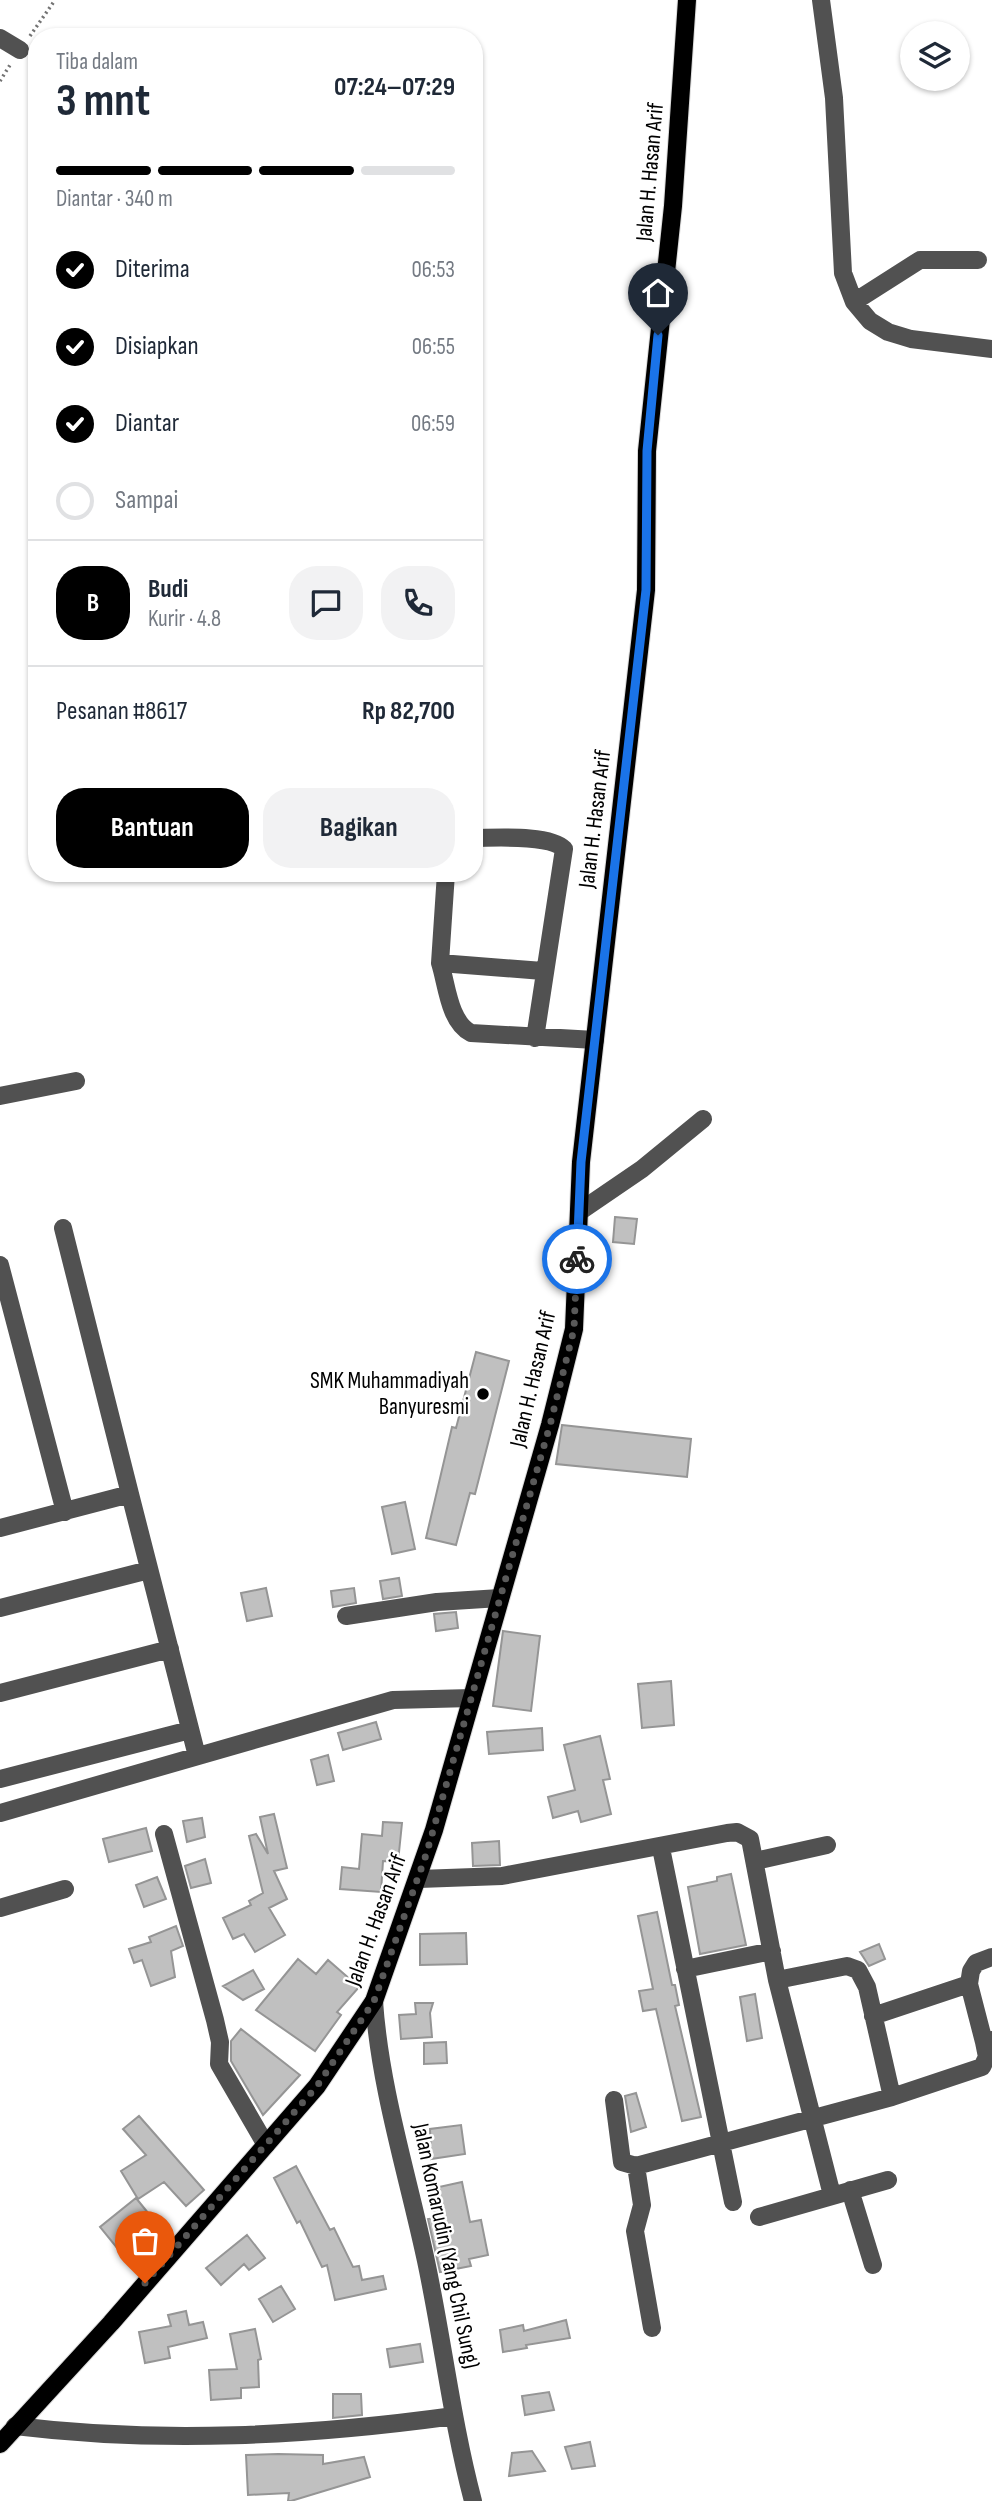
<!DOCTYPE html>
<html lang="id">
<head>
<meta charset="utf-8">
<style>
	body { margin:0; font-family:"Sofia Sans Condensed",sans-serif; background:#f2f2f3; color:#1f2937; height:100vh; display:flex; flex-direction:column; font-size:26px; white-space:nowrap }
	* { box-sizing:border-box; margin:0 }
	p { font-size:23px; color:#747a83 }
	.icon { flex:none; width:38px; height:38px; fill:none; stroke:currentColor; stroke-width:2; stroke-linecap:round; stroke-linejoin:round }
	.map { position:relative; flex:1; overflow:hidden }
	.side { position:absolute; left:28px; top:28px; width:455px; height:854px; display:flex; flex-direction:column; background:#fff; border-radius:28px; box-shadow:0 2px 5px #0004 }
	.side>* { flex:none }
	.tools { position:absolute; left:900px; top:21px; display:grid; gap:14px }
	.tools a { display:grid; place-items:center; width:70px; height:70px; border-radius:50%; background:#fff; box-shadow:0 2px 5px #0004; font-size:35px }
	.pin { position:absolute; display:grid; place-items:center; width:60px; height:60px; color:#fff; margin:-72px -30px; border-radius:50% 50% 50% 0; rotate:-45deg; box-shadow:0 0 7px #0007 }
	.pin .icon { rotate:45deg }
	.courier { position:absolute; display:grid; place-items:center; width:70px; height:70px; margin:-35px; border:5px solid #1a73e8; border-radius:50%; background:#fff; color:#222; box-shadow:0 2px 9px #0007 }
	.overview em { font-style:normal; font-weight:700 }
	.overview div { display:flex; flex-direction:column-reverse }
	.overview { display:flex; align-items:center; justify-content:space-between; height:119px; padding:0 28px }
	h1 { font-size:46px; font-weight:700; line-height:52px }
	.bar { display:grid; grid-template-columns:repeat(4,1fr); gap:10px 7px; align-content:center; height:84px; padding:0 28px }
	.bar i { height:9px; border-radius:5px; background:#e0e1e3 }
	.bar .selected { background:#000 }
	.bar p { grid-column:span 4 }
	.line { display:flex; align-items:center; gap:18px; padding:0 28px; border-top:2px solid #e0e1e3 }
	.line div { flex:1 }
	.round { display:grid; place-items:center; flex:none; width:74px; height:74px; border-radius:28px; background:#f2f2f3 }
	ol { padding:0 28px; list-style:none }
	li { display:flex; align-items:center; gap:21px; height:77px }
	li p { margin-inline-start:auto }
	li .icon { padding:7px; border-radius:50%; background:#000; color:#fff; stroke-width:4 }
	li:last-child { color:#747a83 }
	li i { width:38px; height:38px; border:4px solid #e0e1e3; border-radius:50% }
	.action { display:flex; gap:14px; margin-top:auto; padding:14px 28px }
	.action a { flex:1; height:80px; border-radius:28px; background:#000; color:#fff; font-size:28px; font-weight:700; line-height:80px; text-align:center }
	.action a+a { background:#f2f2f3; color:#1f2937 }
	.map>svg:first-child { display:block }
	.building { fill:#c0c0c0; stroke:#959595; stroke-width:2 }
	.lines { fill:none; stroke-linecap:round; stroke-linejoin:round }
	.major-casing { stroke:#dbdbdb; stroke-width:20 }
	.path { stroke:#737373; stroke-width:3.5; stroke-dasharray:2 3.5; stroke-linecap:butt }
	.minor { stroke:#515151; stroke-width:18 }
	.major { stroke:#000; stroke-width:18 }
	.done { stroke:#595959; stroke-width:7; stroke-dasharray:0 12.6 }
	.route { stroke:#1a73e8; stroke-width:9 }
	.poi-dot { fill:#000; stroke:#fff; stroke-width:2.5 }
	.labels { text-anchor:middle; dominant-baseline:central; stroke-width:5; stroke-linejoin:round; paint-order:stroke }
	.street-label { font-size:23px; fill:#000; stroke:#fff }
	.poi-label { font-size:23px; fill:#000; stroke:#fff; text-anchor:end }
</style>
</head>
<body>
<div class="map">
<svg width="992" height="2501" viewBox="0 0 992 2501">
	<rect width="100%" height="100%" fill="#fff"/>
	<path class="building" d="M 615,1217 L 637,1219 L 634,1244 L 613,1242 Z
		M 476,1352 L 509,1361 L 475,1494 L 470,1493 L 456,1545 L 426,1538 L 452,1427 L 456,1428 Z
		M 562,1425 L 691,1439 L 687,1477 L 556,1464 Z
		M 405,1502 L 415,1549 L 392,1554 L 382,1507 Z
		M 399,1578 L 402,1596 L 383,1599 L 380,1581 Z
		M 266,1588 L 272,1616 L 247,1621 L 241,1593 Z
		M 354,1588 L 356,1603 L 333,1607 L 331,1591 Z
		M 456,1612 L 458,1628 L 436,1631 L 434,1614 Z
		M 503,1631 L 540,1636 L 531,1711 L 493,1706 Z
		M 671,1681 L 674,1725 L 642,1728 L 638,1684 Z
		M 376,1722 L 381,1739 L 343,1750 L 338,1733 Z
		M 542,1728 L 543,1750 L 489,1754 L 487,1732 Z
		M 600,1736 L 610,1779 L 603,1780 L 611,1814 L 581,1822 L 578,1811 L 553,1818 L 548,1797 L 575,1790 L 564,1745 Z
		M 328,1755 L 334,1781 L 317,1785 L 311,1760 Z
		M 274,1814 L 287,1868 L 274,1871 L 287,1899 L 269,1908 L 285,1935 L 255,1952 L 244,1934 L 233,1939 L 223,1918 L 251,1905 L 249,1901 L 263,1893 L 249,1836 L 256,1834 L 268,1854 L 260,1817 Z
		M 202,1818 L 205,1837 L 187,1842 L 183,1821 Z
		M 383,1822 L 402,1823 L 398,1862 L 383,1861 L 381,1892 L 340,1889 L 342,1867 L 359,1869 L 362,1834 L 382,1836 Z
		M 146,1828 L 152,1851 L 109,1862 L 103,1839 Z
		M 499,1841 L 500,1865 L 473,1866 L 472,1843 Z
		M 205,1859 L 211,1883 L 191,1888 L 185,1866 Z
		M 731,1874 L 746,1945 L 700,1954 L 688,1887 L 717,1881 L 717,1877 Z
		M 157,1877 L 166,1899 L 144,1907 L 136,1885 Z
		M 657,1912 L 672,1985 L 675,1985 L 679,2005 L 675,2006 L 701,2117 L 682,2121 L 656,2009 L 643,2011 L 639,1991 L 653,1989 L 638,1916 Z
		M 176,1926 L 183,1946 L 171,1951 L 175,1977 L 151,1986 L 142,1960 L 134,1963 L 129,1949 L 151,1942 L 149,1937 Z
		M 466,1933 L 467,1964 L 420,1965 L 420,1934 Z
		M 879,1944 L 885,1959 L 869,1966 L 860,1952 Z
		M 298,1959 L 316,1974 L 328,1960 L 359,1987 L 337,2012 L 341,2015 L 315,2051 L 256,2010 Z
		M 253,1970 L 264,1989 L 243,2000 L 223,1986 Z
		M 755,1994 L 762,2038 L 747,2041 L 740,1997 Z
		M 415,2003 L 433,2003 L 430,2013 L 432,2037 L 401,2039 L 399,2015 L 416,2014 Z
		M 241,2029 L 300,2075 L 263,2115 L 231,2061 L 231,2041 Z
		M 446,2042 L 447,2063 L 424,2064 L 424,2043 Z
		M 636,2093 L 646,2127 L 631,2132 L 625,2096 Z
		M 139,2116 L 204,2190 L 186,2206 L 164,2182 L 138,2199 L 121,2171 L 146,2155 L 123,2129 Z
		M 461,2125 L 465,2154 L 431,2159 L 430,2129 Z
		M 296,2166 L 330,2230 L 334,2228 L 353,2267 L 359,2266 L 362,2280 L 383,2276 L 386,2289 L 335,2300 L 327,2265 L 322,2267 L 300,2221 L 297,2223 L 274,2178 Z
		M 462,2182 L 470,2222 L 481,2220 L 488,2255 L 469,2259 L 471,2266 L 440,2272 L 428,2219 L 436,2218 L 431,2196 L 440,2194 L 439,2187 Z
		M 136,2198 L 169,2239 L 135,2270 L 100,2227 Z
		M 247,2235 L 265,2258 L 249,2270 L 244,2264 L 221,2285 L 206,2268 Z
		M 281,2286 L 295,2309 L 273,2322 L 259,2299 Z
		M 186,2311 L 189,2325 L 203,2322 L 207,2338 L 168,2347 L 170,2358 L 145,2363 L 139,2332 L 171,2326 L 168,2315 Z
		M 566,2320 L 570,2338 L 526,2345 L 527,2348 L 503,2352 L 500,2330 L 523,2325 L 524,2331 Z
		M 255,2329 L 261,2359 L 258,2360 L 259,2387 L 241,2388 L 241,2398 L 211,2400 L 209,2370 L 237,2369 L 230,2334 Z
		M 420,2344 L 423,2362 L 390,2367 L 387,2349 Z
		M 549,2392 L 554,2410 L 525,2415 L 522,2396 Z
		M 333,2394 L 361,2394 L 362,2415 L 333,2418 Z
		M 590,2442 L 595,2466 L 572,2469 L 565,2447 Z
		M 532,2451 L 545,2471 L 509,2476 L 512,2453 Z
		M 278,2454 L 323,2455 L 323,2464 L 364,2457 L 370,2477 L 291,2501 L 288,2501 L 289,2493 L 248,2495 L 246,2455 Z"/>
	<g class="lines">
		<g class="major-casing">
			<path id="major" d="M 0,2444 L 111,2323 L 317,2086 L 374,2001 L 434,1830 L 550,1425 L 574,1329 L 581,1162 L 646,590 L 647,451 L 673,206 L 687,0"/>
		</g>
		<path class="path" d="M 30,36 L 55,0
			M 0,81 L 10,65"/>
		<path class="minor" d="M 821,0 L 834,98 L 843,273 L 854,302 L 870,321 L 888,332 L 911,339 L 992,349
			M 0,38 L 20,50
			M 854,302 L 920,260 L 978,260
			M 474,838 C 495,838 550,834 564,849 L 535,1038
			M 446,873 L 440,963 L 543,971
			M 440,963 C 447,985 449,1022 471,1033 L 595,1040
			M 0,1096 L 76,1081
			M 579,1212 L 642,1169 L 703,1119
			M 0,1265 L 65,1512
			M 130,1494 L 197,1756
			M 0,1528 L 130,1494 L 63,1228
			M 0,1608 L 149,1570
			M 346,1616 L 437,1602 L 500,1598
			M 0,1693 L 170,1649
			M 0,1779 L 190,1730
			M 0,1813 L 393,1700 L 472,1698
			M 164,1834 L 215,2020 L 220,2042 L 219,2064 L 266,2145
			M 661,1848 L 733,2202
			M 755,1861 L 827,1845
			M 419,1879 L 502,1876 L 727,1833 L 737,1832 L 750,1839 L 777,1980 L 832,2195
			M 0,1908 L 65,1889
			M 685,1969 L 772,1951
			M 777,1980 L 847,1966 L 858,1970 L 867,1987 L 892,2097
			M 969,1984 L 984,2042
			M 374,2001 C 380,2089 408,2176 426,2261 C 443,2341 452,2422 473,2501
			M 873,2016 L 969,1984 L 971,1971 L 976,1963 L 992,1957
			M 614,2100 L 622,2162 L 636,2166 L 892,2097 L 982,2067 L 987,2057 L 984,2042 L 992,2040
			M 636,2166 L 642,2205 L 635,2231 L 652,2328
			M 850,2190 L 873,2265
			M 759,2217 L 888,2180
			M 15,2426 C 162,2444 308,2436 454,2416"/>
		<use href="#major" class="major"/>
	</g>
	<g class="lines">
		<path class="done" d="M 145,2283 L 317,2086 L 374,2001 L 426,1855 L 550,1425 L 574,1329 L 577,1259"/>
		<path class="route" d="M 577,1259 L 581,1162 L 646,590 L 647,451 L 658,335"/>
	</g>
	<circle class="poi-dot" cx="483" cy="1394" r="7"/>
	<g class="labels">
		<g class="street-label">
			<text transform="translate(650 172) rotate(-85)">Jalan H. Hasan Arif</text>
			<text transform="translate(595 819) rotate(-83)">Jalan H. Hasan Arif</text>
			<text transform="translate(533 1379) rotate(-77)">Jalan H. Hasan Arif</text>
			<text transform="translate(376 1920) rotate(-70)">Jalan H. Hasan Arif</text>
			<text transform="translate(446 2246) rotate(78)">Jalan Komarudin (Yang Chil Sung)</text>
		</g>
		<g class="poi-label">
			<text x="469" y="1381">SMK Muhammadiyah<tspan x="469" dy="26">Banyuresmi</tspan></text>
		</g>
	</g>
</svg>
<div class="tools">
<a><svg class="icon" aria-label="layers" viewBox="0 0 24 24"><path d="M12 4l9 5-9 5-9-5zM3 14l9 5 9-5"/></svg></a>
</div>
<div class="pin" style="left:145px;top:2283px;background:#ea580c"><svg class="icon" aria-label="bag" viewBox="0 0 24 24"><path d="M5 8h14l-1 12H6zM9 8a3 3 0 0 1 6 0"/></svg></div>
<div class="pin" style="left:658px;top:335px;background:#1f2937"><svg class="icon" aria-label="home" viewBox="0 0 24 24"><path d="M3 11l9-7 9 7M6 9v11h12V9"/></svg></div>
<div class="courier" style="left:577px;top:1259px"><svg class="icon" aria-label="bike" viewBox="0 0 24 24"><circle cx="6" cy="16" r="4"/><circle cx="18" cy="16" r="4"/><path d="M6 16l4-8h5l3 8M10 8l3 8H6M13 5h3"/></svg></div>
<section class="side">
<div class="overview"><div><h1>3 mnt</h1><p>Tiba dalam</p></div><em>07:24–07:29</em></div>
<div class="bar"><i class="selected"></i><i class="selected"></i><i class="selected"></i><i></i><p>Diantar · 340 m</p></div>
<ol>
<li><svg class="icon" aria-label="check" viewBox="0 0 24 24"><path d="M5 12l5 5 9-10"/></svg>Diterima<p>06:53</p></li>
<li><svg class="icon" aria-label="check" viewBox="0 0 24 24"><path d="M5 12l5 5 9-10"/></svg>Disiapkan<p>06:55</p></li>
<li><svg class="icon" aria-label="check" viewBox="0 0 24 24"><path d="M5 12l5 5 9-10"/></svg>Diantar<p>06:59</p></li>
<li><i></i>Sampai</li>
</ol>
<div class="line" style="height:126px"><b class="round" style="background:#000;color:#fff">B</b><div><b>Budi</b><p>Kurir · 4.8</p></div><a class="round"><svg class="icon" aria-label="chat" viewBox="0 0 24 24"><path d="M4 5h16v11H9l-5 4z"/></svg></a><a class="round"><svg class="icon" aria-label="phone" viewBox="0 0 24 24"><path d="M5 4h4l2 5-3 2q2 4 5 5l2-3 5 2v4C11 20 4 13 5 4z"/></svg></a></div>
<div class="line" style="height:91px"><div>Pesanan #8617</div><b>Rp 82,700</b></div>
<div class="action"><a>Bantuan</a><a>Bagikan</a></div>
</section>
</div>
</body>
</html>
